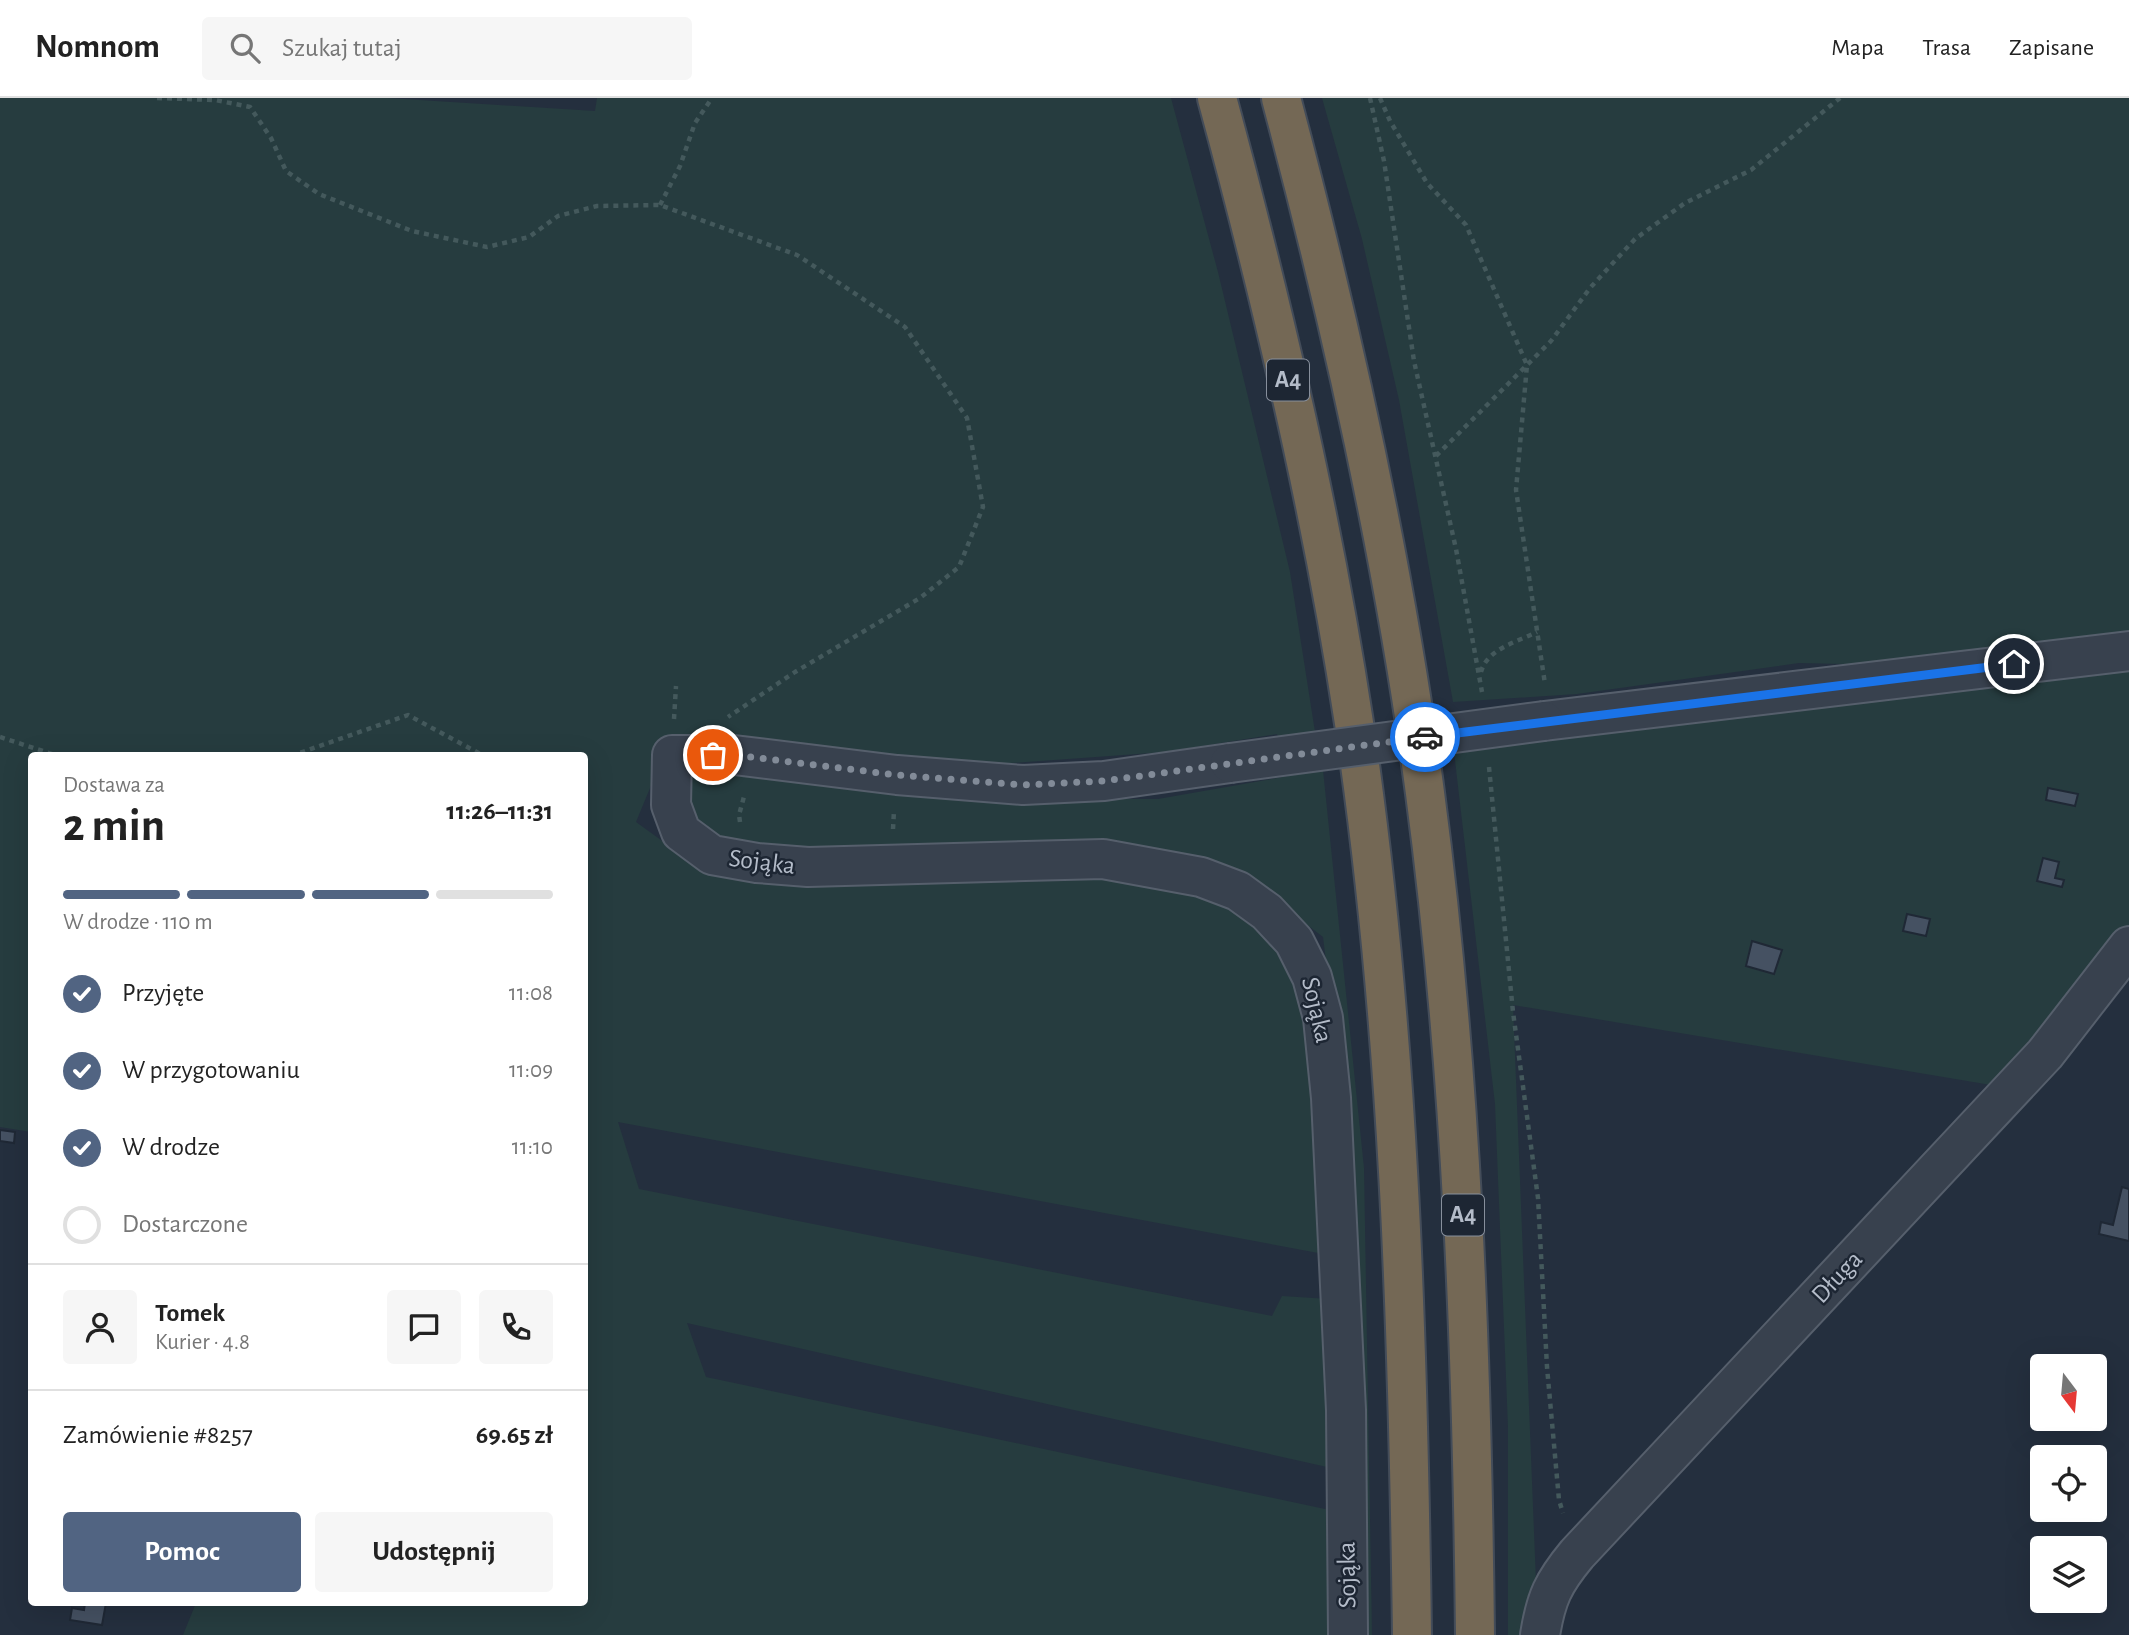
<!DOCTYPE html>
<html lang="pl">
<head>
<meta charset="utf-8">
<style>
	body { margin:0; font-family:"Alegreya Sans",sans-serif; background:#f6f6f6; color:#222; height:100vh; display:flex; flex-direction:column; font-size:26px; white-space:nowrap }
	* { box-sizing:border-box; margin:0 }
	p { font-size:23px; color:#767676 }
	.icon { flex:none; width:38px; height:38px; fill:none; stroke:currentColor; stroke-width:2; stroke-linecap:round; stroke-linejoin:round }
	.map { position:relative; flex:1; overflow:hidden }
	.sheet { position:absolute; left:28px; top:654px; width:560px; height:854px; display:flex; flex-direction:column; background:#fff; border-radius:7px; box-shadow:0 7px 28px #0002 }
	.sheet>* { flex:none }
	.needle { width:46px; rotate:164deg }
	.buttons { position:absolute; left:2030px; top:1256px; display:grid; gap:14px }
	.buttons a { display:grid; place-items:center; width:77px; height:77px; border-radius:7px; background:#fff; box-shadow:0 7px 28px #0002; font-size:35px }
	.pin { position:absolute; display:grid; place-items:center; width:60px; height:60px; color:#fff; margin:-30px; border:4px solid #fff; border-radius:50%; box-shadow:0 2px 7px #0007 }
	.courier { position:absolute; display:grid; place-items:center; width:70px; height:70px; margin:-35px; border:5px solid #1a73e8; border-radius:50%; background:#fff; color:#222; box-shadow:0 2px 9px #0007 }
	.summary em { font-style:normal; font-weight:700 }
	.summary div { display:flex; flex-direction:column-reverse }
	.summary { display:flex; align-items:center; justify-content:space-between; height:119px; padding:0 35px }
	h1 { font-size:46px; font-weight:700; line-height:52px }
	.bar { display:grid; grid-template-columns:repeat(4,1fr); gap:10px 7px; align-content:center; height:84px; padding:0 35px }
	.bar i { height:9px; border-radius:5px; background:#e0e0e0 }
	.bar .active { background:#516482 }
	.bar p { grid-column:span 4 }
	.line { display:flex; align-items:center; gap:18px; padding:0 35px; border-top:2px solid #e0e0e0 }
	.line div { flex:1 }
	.round { display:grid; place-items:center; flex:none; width:74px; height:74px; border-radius:7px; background:#f6f6f6 }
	ol { padding:0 35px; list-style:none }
	li { display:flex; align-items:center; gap:21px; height:77px }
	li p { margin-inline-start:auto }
	li .icon { padding:7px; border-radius:50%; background:#516482; color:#fff; stroke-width:4 }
	li:last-child { color:#767676 }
	li i { width:38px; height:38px; border:4px solid #e0e0e0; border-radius:50% }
	.cta { display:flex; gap:14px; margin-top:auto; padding:14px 35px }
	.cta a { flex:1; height:80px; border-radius:7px; background:#516482; color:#fff; font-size:28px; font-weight:700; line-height:80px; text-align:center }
	.cta a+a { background:#f6f6f6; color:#222 }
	header { display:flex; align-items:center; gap:42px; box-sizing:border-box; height:98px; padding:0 35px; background:#fff; border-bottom:2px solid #e0e0e0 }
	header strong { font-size:33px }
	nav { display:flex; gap:38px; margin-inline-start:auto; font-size:24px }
	.search { width:490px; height:63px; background:#f6f6f6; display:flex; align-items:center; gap:18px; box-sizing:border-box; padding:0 24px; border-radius:7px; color:#767676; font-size:26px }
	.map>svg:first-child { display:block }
	.green { fill:#263c3f }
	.building { fill:#455162; stroke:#1f2835; stroke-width:2 }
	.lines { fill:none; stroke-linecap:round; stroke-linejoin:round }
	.minor-casing { stroke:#565f6c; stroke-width:42 }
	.motorway-casing { stroke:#434c59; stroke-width:42 }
	.path { stroke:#44595c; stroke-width:4.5; stroke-dasharray:5 5; stroke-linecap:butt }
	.minor { stroke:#38414e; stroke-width:38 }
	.motorway { stroke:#746855; stroke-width:38 }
	.minor-bridge-casing { stroke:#565f6c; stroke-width:42; stroke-linecap:butt }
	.minor-bridge { stroke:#38414e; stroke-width:38 }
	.done { stroke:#828b98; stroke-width:7; stroke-dasharray:0 12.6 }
	.route { stroke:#1a73e8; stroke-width:9 }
	.labels { text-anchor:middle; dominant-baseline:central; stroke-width:5; stroke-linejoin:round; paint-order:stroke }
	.shield { fill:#1d2633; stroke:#878f9c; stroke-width:2 }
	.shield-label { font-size:24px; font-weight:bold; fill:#b4bcc9 }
	.street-label { font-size:26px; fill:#b4bcc9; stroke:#1d2633 }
</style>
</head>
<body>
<header>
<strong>Nomnom</strong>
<div class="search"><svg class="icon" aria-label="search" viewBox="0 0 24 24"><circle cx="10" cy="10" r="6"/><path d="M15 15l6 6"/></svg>Szukaj tutaj</div>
<nav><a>Mapa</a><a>Trasa</a><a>Zapisane</a></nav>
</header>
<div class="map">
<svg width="2129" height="1537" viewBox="0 0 2129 1537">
	<rect width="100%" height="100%" fill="#242f3e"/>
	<path class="green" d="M 0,0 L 388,0 L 595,13 L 597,0 L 1171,0 L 1218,174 L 1290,474 L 1315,634 L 1278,640 L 1277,636 L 1165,654 L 1011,665 L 947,666 L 667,649 L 636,724 L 697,768 L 763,783 L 955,784 L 1102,779 L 1180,790 L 1232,811 L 1274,848 L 1300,886 L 1316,933 L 1329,1157 L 618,1024 L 639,1091 L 1272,1218 L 1282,1198 L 1329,1201 L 1336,1371 L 687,1225 L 706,1279 L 1339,1414 L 1337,1537 L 183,1537 L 196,1505 L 584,1505 L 584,658 L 32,658 L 31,1034 L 0,1029 Z
		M 1322,0 L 2129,0 L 2129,540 L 1889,567 L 1799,565 L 1577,596 L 1453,604 L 1399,302 L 1362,141 Z
		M 2129,564 L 2129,829 L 1997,988 L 1513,907 L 1536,1484 L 1529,1537 L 1508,1537 L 1508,1329 L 1495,1006 L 1454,654 Z
		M 693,668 L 1045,701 L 1158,701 L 1323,672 L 1364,1070 L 1372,1537 L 1361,1537 L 1351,1064 L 1323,839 L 1271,799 L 1206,768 L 806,754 L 714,741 L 689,723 L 686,696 Z"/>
	<path class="building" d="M 2048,690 L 2078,696 L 2075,708 L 2046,702 Z
		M 2043,760 L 2059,764 L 2055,780 L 2064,782 L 2062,789 L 2037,783 Z
		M 1907,816 L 1930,821 L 1926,838 L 1903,833 Z
		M 1752,843 L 1782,852 L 1774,876 L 1746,868 Z
		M 0,1032 L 15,1034 L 14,1045 L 0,1043 Z
		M 2122,1089 L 2129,1091 L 2129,1143 L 2099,1136 L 2101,1124 L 2113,1127 Z
		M 85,1505 L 106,1505 L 102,1527 L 70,1522 L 72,1510 L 84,1512 Z"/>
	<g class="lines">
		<g class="minor-casing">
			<path id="minor" d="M 1544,623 L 2129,553
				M 1230,665 L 1104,683 L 1023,687 L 897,677 L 734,657 L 672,657 L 671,707 L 681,734 L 712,757 L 757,765 L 808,769 L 1103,761 L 1201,779 L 1238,793 L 1267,814 L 1294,843 L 1312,879 L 1323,920 L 1331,1000 L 1346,1312 L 1348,1537
				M 1540,1537 C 1546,1500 1553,1485 1577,1456 L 2045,956 L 2129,848"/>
		</g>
		<g class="motorway-casing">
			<path id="motorway" d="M 1217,0 C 1273,206 1322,414 1354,625 C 1399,927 1408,1232 1412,1537
				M 1281,0 C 1342,229 1394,461 1425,695 C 1462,974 1472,1256 1475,1537"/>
		</g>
		<path class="path" d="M 157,0 L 215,2 L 250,9 L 271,40 L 286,73 L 319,96 L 412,133 L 487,149 L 529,139 L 558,118 L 597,108 L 660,107 L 797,157 L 905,229 L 967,320 L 983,409 L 959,469 L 920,500 L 795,574 L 728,619
			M 1370,0 L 1384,63 L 1414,263 L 1456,451 L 1482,594
			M 1380,0 L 1390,23 L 1427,85 L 1466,127 L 1527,267 L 1516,392 L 1545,586
			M 660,107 L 680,68 L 695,25 L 712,0
			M 1436,358 L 1551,243 L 1590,190 L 1635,141 L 1685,105 L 1751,72 L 1840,0
			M 1481,574 C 1487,551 1517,544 1537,534
			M 674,621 L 676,588
			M 0,639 L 58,658
			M 291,658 L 408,617 L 484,658
			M 1489,669 L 1513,914 L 1538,1100 L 1547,1269 L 1559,1402 L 1563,1415
			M 740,724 L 739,717 L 745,695
			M 893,731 L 894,712"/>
		<use href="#minor" class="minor"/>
		<use href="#motorway" class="motorway"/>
		<g class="minor-bridge-casing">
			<path id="minor-bridge" d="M 1230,665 L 1544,623"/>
		</g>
		<use href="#minor-bridge" class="minor-bridge"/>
	</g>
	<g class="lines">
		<path class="done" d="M 713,657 L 734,657 L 897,677 L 1023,687 L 1104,683 L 1425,639"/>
		<path class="route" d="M 1425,639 L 2014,566"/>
	</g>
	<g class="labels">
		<g class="shield">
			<rect x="1267" y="261.5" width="42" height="41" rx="5"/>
			<rect x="1442" y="1096.5" width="42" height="41" rx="5"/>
		</g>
		<g class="shield-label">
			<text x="1288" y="282">A4</text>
			<text x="1463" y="1117">A4</text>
		</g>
		<g class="street-label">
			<text transform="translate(762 764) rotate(7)">Sojąka</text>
			<text transform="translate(1317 912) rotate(77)">Sojąka</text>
			<text transform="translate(1837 1179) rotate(-47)">Długa</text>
			<text transform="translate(1347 1477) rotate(-91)">Sojąka</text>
		</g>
	</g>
</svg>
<div class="buttons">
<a><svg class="needle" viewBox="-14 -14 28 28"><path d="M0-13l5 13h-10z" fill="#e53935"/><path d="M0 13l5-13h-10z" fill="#767676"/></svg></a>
<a><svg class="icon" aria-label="locate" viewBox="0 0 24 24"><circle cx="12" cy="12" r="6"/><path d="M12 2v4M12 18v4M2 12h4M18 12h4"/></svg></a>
<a><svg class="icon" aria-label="layers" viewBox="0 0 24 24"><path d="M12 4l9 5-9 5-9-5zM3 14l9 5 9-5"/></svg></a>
</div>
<div class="pin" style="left:713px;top:657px;background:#ea580c"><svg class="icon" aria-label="bag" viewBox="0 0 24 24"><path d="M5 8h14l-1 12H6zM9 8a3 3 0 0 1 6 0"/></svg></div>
<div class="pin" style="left:2014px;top:566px;background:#1f2937"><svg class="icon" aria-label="home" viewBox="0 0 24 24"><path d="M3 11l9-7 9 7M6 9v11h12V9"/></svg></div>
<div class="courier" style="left:1425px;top:639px"><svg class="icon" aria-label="car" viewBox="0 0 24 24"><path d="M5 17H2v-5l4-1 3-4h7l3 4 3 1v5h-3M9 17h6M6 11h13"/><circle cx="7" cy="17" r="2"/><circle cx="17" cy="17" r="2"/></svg></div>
<section class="sheet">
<div class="summary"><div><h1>2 min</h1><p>Dostawa za</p></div><em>11:26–11:31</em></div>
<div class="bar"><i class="active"></i><i class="active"></i><i class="active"></i><i></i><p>W drodze · 110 m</p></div>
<ol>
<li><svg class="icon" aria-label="check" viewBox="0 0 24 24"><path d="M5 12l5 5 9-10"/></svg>Przyjęte<p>11:08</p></li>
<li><svg class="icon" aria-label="check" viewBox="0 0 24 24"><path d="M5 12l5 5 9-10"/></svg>W przygotowaniu<p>11:09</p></li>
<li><svg class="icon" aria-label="check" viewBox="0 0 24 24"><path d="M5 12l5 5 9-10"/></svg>W drodze<p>11:10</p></li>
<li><i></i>Dostarczone</li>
</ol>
<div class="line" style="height:126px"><a class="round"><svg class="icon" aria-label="person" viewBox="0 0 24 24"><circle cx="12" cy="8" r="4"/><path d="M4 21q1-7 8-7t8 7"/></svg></a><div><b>Tomek</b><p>Kurier · 4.8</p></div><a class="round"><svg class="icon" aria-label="chat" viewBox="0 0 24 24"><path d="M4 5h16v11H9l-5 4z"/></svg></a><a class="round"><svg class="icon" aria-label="phone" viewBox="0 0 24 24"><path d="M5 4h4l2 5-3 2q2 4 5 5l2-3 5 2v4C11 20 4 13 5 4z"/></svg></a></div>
<div class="line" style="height:91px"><div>Zamówienie #8257</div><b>69.65 zł</b></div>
<div class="cta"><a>Pomoc</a><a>Udostępnij</a></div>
</section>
</div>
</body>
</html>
